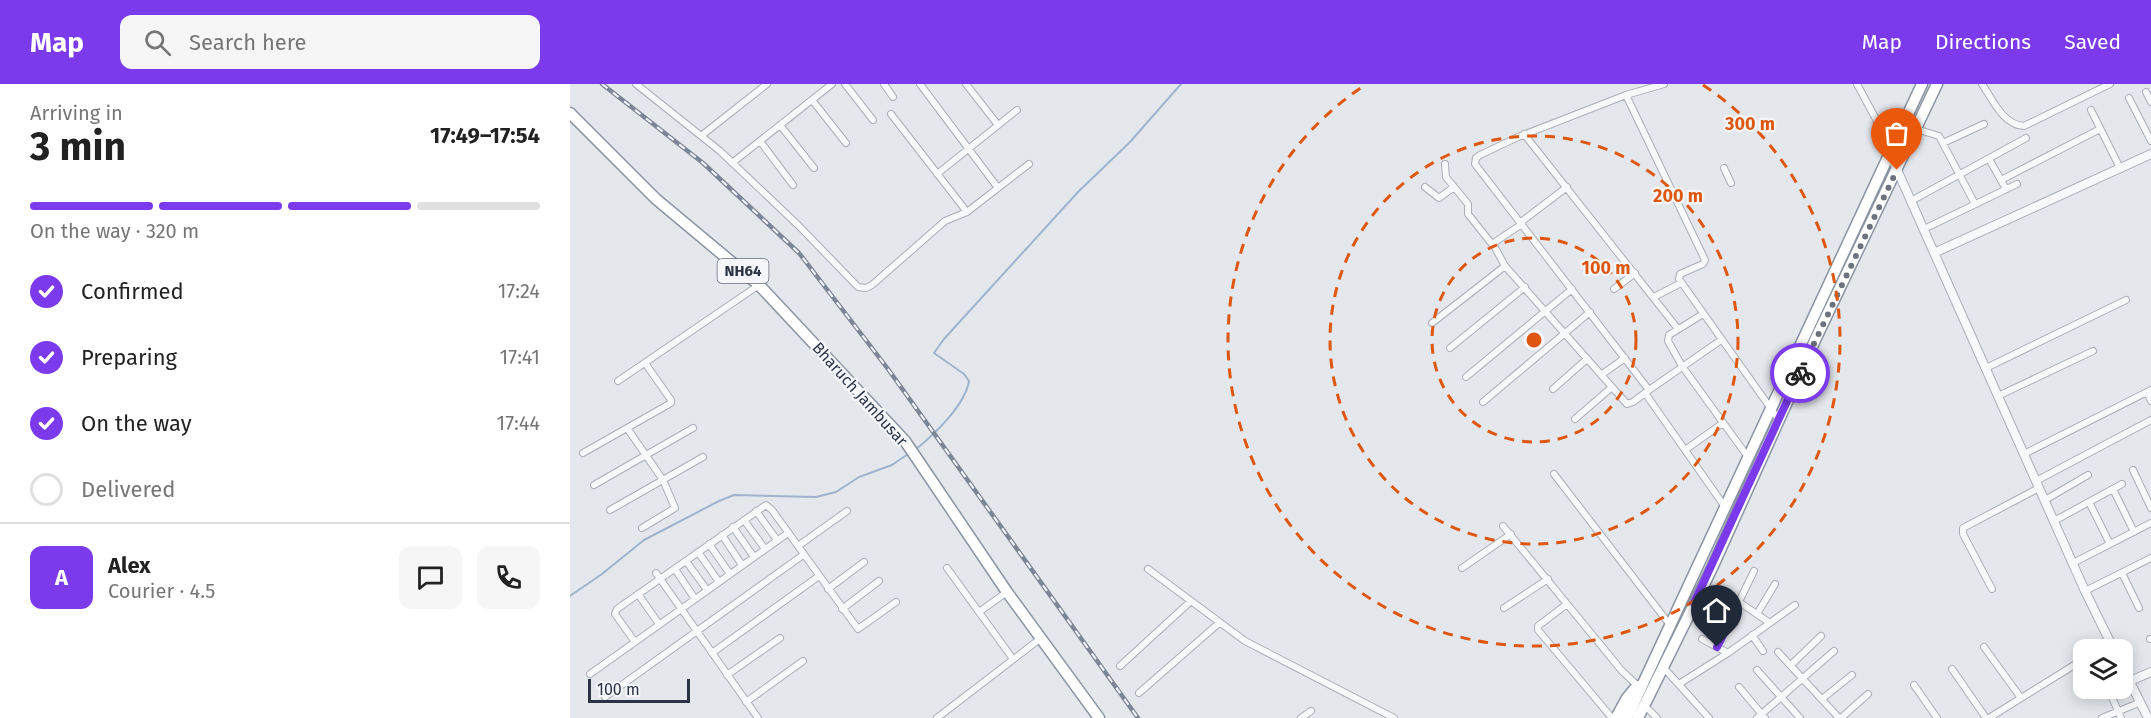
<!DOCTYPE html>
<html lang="en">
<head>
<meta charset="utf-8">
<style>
	body { margin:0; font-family:"Fira Sans",sans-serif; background:#f6f6f6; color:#222; height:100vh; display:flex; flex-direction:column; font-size:22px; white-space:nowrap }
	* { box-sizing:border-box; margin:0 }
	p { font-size:20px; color:#767676 }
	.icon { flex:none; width:33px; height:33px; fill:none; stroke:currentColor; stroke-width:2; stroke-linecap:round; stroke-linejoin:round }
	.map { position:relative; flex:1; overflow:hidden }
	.details { display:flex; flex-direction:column; background:#fff; width:570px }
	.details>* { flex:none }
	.buttons { position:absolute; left:1503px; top:555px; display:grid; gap:12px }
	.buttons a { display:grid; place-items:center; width:60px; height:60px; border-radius:12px; background:#fff; box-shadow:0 3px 15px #0003; font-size:30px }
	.scale { position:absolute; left:18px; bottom:15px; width:102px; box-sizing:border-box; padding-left:6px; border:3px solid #2b3445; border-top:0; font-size:16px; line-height:21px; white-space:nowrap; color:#2b3445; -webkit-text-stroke:4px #f4f6f9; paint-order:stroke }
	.pin { position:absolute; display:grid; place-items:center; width:51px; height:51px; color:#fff; margin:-62px -26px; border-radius:50% 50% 50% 0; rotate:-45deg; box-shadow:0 0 6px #0007 }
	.pin .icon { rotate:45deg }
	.courier { position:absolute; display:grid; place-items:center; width:60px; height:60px; margin:-30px; border:4px solid #7c3aed; border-radius:50%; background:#fff; color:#222; box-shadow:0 2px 8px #0007 }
	.overview em { font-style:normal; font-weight:700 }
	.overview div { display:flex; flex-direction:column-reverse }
	.overview { display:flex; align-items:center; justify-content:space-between; height:102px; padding:0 30px }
	h1 { font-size:39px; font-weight:700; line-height:45px }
	.bar { display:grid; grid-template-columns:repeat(4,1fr); gap:9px 6px; align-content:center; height:72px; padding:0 30px }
	.bar i { height:8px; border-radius:4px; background:#e0e0e0 }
	.bar .active { background:#7c3aed }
	.bar p { grid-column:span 4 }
	.line { display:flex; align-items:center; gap:15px; padding:0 30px; border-top:2px solid #e0e0e0 }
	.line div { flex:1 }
	.round { display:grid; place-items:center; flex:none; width:63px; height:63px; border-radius:12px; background:#f6f6f6 }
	ol { padding:0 30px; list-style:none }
	li { display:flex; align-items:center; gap:18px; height:66px }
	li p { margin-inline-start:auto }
	li .icon { padding:6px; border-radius:50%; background:#7c3aed; color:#fff; stroke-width:4 }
	li:last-child { color:#767676 }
	li i { width:33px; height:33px; border:3px solid #e0e0e0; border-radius:50% }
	header { display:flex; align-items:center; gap:36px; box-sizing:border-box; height:84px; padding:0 30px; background:#7c3aed; color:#fff }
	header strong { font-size:28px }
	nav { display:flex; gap:33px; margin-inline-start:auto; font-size:21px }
	.search { width:420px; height:54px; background:#f6f6f6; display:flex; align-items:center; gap:15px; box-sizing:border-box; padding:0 21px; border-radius:12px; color:#767676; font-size:22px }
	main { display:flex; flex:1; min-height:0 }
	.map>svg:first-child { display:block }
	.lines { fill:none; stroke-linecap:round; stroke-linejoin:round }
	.stream { stroke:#9fb4cc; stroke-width:2 }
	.minor-casing { stroke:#a9aeb7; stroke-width:8 }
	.tertiary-casing { stroke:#a9aeb7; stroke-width:10 }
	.trunk-casing { stroke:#8b94a3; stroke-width:13 }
	.minor { stroke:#f7f8fa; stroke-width:6 }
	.tertiary { stroke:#f7f8fa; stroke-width:8 }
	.trunk { stroke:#fff; stroke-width:10 }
	.rail-casing { stroke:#7d8696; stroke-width:4.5 }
	.rail { stroke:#f4f6f9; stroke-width:2; stroke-dasharray:7; stroke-linecap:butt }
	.done { stroke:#6c737f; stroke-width:6; stroke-dasharray:0 10.8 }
	.route { stroke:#7c3aed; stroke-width:8 }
	.ring { fill:none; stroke:#df570f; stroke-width:3; stroke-dasharray:10 8 }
	.labels { text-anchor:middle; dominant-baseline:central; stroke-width:4.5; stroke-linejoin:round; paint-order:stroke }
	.shield { fill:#f4f6f9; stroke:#676e7b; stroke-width:1.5 }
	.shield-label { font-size:15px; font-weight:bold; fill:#2b3445 }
	.street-label { font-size:16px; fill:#2b3445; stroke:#f4f6f9 }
	.centre { fill:#df570f; stroke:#f4f6f9; stroke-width:3 }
	.ring-label { font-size:18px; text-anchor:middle; font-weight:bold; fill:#df570f; stroke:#f4f6f9; stroke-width:4.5; stroke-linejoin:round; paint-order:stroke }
</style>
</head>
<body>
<header>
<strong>Map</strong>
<div class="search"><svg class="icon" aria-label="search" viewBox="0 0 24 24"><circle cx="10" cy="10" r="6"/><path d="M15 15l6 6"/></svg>Search here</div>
<nav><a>Map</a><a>Directions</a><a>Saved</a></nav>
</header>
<main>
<section class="details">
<div class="overview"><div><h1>3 min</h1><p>Arriving in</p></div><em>17:49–17:54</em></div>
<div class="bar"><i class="active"></i><i class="active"></i><i class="active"></i><i></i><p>On the way · 320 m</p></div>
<ol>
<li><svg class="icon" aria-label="check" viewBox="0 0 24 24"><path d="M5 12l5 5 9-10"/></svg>Confirmed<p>17:24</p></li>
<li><svg class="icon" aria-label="check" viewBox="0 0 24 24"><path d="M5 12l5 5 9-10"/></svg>Preparing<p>17:41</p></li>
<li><svg class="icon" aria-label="check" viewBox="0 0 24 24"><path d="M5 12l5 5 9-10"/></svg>On the way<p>17:44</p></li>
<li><i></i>Delivered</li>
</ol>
<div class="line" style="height:108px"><b class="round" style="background:#7c3aed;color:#fff">A</b><div><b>Alex</b><p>Courier · 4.5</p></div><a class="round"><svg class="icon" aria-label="chat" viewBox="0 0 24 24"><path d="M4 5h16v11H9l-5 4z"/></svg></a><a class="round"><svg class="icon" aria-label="phone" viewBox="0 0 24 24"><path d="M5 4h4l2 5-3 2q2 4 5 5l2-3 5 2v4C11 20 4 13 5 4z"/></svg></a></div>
</section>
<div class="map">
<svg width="1581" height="634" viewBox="0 0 1581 634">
	<rect width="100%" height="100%" fill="#e4e7ec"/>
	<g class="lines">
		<path class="stream" d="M 346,365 C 365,350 395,321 399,297 L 394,290 L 364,269 L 374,255 L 508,108 L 560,58 L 611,0
			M 0,512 L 32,490 L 74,456 L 149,417 L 164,411 L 246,413 L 266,408 L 289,393 L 322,381 L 338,370"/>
		<g class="minor-casing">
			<path id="minor" d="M 66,0 L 150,67 L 229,142 L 288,203 L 296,204 L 302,201 L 375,137 L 397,128 L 459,80
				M 275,0 L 303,36
				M 314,0 L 323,13
				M 350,0 L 428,104
				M 396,0 L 428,41
				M 1094,0 L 1056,11 L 948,53 L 910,71 L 906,74 L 905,80 L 1079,306 L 1075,309 L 1155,423
				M 1287,0 L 1322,65
				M 1412,0 C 1423,16 1433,41 1454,42 L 1540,0
				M 1576,8 L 1581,18
				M 1056,11 L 1135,176 L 1133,180 L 1110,190 L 1109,195 L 1209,336
				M 1559,14 L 1581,57
				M 242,16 L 276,59
				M 1521,26 L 1550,84
				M 321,30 L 397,128
				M 210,41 L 244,84
				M 1346,45 L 1369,52 L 1405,120
				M 954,50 L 1108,245
				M 131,52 L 197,0
				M 190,57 L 223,101
				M 1373,59 L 1414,40
				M 1419,75 L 1436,105
				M 162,79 L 262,0
				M 875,80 L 876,93 L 898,120 L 898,130 L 922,160 L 952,140
				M 1154,84 L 1161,99
				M 367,90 L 447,26
				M 1431,96 L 1530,45
				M 855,103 L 869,114 L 884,103
				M 1341,117 L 1456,54
				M 951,138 L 997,103
				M 1354,145 L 1447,100
				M 923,160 L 935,182
				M 1044,205 L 1065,189
				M 1084,213 L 1111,199
				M 1133,230 L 1099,251 L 1098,257 L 1112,282 L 1178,373
				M 862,239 L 935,182 L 1057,320 L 1063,318 L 1075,309
				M 880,264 L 955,203
				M 1416,284 L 1556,216
				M 1031,291 L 1055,274
				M 896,293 L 1002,205
				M 48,297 L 189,201
				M 983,305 L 1017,275
				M 1079,306 L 1151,256
				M 1577,308 L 1581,317
				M 1428,312 L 1523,267
				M 913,318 L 1020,228
				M 1005,335 L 1042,303
				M 57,344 L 93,396 L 105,424 L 72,444
				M 1115,366 L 1153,339
				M 13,369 L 101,319 L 101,316 L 75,279
				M 1454,370 L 1581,306
				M 1563,386 L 1581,424
				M 984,390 L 1100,541
				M 1466,397 L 1581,336
				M 24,401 L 123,344
				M 1543,405 L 1564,448
				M 1475,416 L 1518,391
				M 1519,418 L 1540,460
				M 40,426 L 133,373
				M 186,427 L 207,456
				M 174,436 L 195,465
				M 1484,437 L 1552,400
				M 933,442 L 1052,587 L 1068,602
				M 163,443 L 184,473
				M 152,451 L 172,481
				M 139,460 L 160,490
				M 228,462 L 277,427
				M 128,468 L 149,498
				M 116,477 L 137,506
				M 1503,479 L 1581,439
				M 377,484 L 443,575
				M 892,484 L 941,450
				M 105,485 L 125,515
				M 578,485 L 675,557 L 824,634
				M 86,489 L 188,634
				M 1552,489 L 1569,524
				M 258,505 L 294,478
				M 1422,505 L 1393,450 L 1393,444 L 1469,404
				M 1515,507 L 1581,474
				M 68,510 L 89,540
				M 1169,518 L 1200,539
				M 1124,519 L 1161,535
				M 997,520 L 968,542 L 968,546 L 1042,634
				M 934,524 L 978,495
				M 272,525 L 309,497
				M 409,528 L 437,508
				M 1187,530 L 1205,500
				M 1182,551 L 1193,567
				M 1132,555 L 1158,569
				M 1580,555 L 1581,555
				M 65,558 L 45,530 L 47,525 L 196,421 L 202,426 L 288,545 L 326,518
				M 1147,563 L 1184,487
				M 1414,563 L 1451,614
				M 1529,566 L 1541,558
				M 1208,568 L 1269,634
				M 142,569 L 249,492
				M 1221,581 L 1251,552
				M 550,582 L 621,517
				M 1093,583 L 1139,634
				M 1382,585 L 1416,634
				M 1187,586 L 1230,634
				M 20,590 L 218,449
				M 157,591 L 210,554
				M 1109,600 L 1158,569 L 1225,521
				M 1344,601 L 1367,634
				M 1169,603 L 1195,634
				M 1538,604 L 1551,634
				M 569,609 L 649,539
				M 35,613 L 233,471
				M 1252,615 L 1282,591
				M 176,618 L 233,577
				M 1079,626 L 1087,634
				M 367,634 L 471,554
				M 731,634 L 741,627
				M 1187,634 L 1264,567
				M 1271,634 L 1298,610
				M 1419,634 L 1514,575
				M 1532,634 L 1571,618"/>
		</g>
		<g class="tertiary-casing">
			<path id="tertiary" d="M 1320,70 L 1515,507 L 1544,566
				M 1364,169 L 1581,70
				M 1552,582 L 1578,634
				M 1560,597 L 1581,588"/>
		</g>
		<g class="trunk-casing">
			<path id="trunk" d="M 0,29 L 86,115 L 189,201 L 335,357 L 437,508 L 529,634
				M 1046,634 L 1057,614 L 1067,602
				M 1057,634 L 1352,0
				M 1068,634 L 1142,484 L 1246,254 L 1367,0"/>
		</g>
		<use href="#minor" class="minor"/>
		<use href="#tertiary" class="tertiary"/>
		<use href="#trunk" class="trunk"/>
		<g class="rail-casing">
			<path id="rail" d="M 32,0 L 133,79 L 229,169 L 318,285 L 568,634"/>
		</g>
		<use href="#rail" class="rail"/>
	</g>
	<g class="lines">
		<path class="done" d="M 1230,289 L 1327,86"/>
		<path class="route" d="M 1147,563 L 1161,535 L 1124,519 L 1230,289"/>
	</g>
	<g class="ring">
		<circle cx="964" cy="256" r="102"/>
		<circle cx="964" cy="256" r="204"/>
		<path d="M1133 1A306 306 0 1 1 795 1"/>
	</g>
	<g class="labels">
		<rect class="shield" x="147.5" y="175" width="51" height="24" rx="4.5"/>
		<g class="shield-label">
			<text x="173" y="187">NH64</text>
		</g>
		<g class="street-label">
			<text transform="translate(290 310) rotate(48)">Bharuch Jambusar</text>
		</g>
	</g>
	<circle cx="964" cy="256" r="9" class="centre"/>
	<g class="ring-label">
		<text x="1180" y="46">300 m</text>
		<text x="1108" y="118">200 m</text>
		<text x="1036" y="190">100 m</text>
	</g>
</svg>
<div class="buttons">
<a><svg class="icon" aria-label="layers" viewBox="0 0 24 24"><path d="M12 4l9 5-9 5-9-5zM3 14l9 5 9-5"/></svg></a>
</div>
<div class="scale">100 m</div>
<div class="pin" style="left:1327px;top:86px;background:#ea580c"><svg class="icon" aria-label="bag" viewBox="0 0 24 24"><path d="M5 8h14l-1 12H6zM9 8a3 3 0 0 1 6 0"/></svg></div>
<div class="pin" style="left:1147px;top:563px;background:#1f2937"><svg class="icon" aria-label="home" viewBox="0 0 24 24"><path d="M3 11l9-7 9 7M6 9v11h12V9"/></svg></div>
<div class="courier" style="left:1230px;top:289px"><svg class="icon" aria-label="bike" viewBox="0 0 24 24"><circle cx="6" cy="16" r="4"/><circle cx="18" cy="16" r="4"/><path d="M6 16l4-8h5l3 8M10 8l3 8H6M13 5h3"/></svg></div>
</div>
</main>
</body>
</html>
